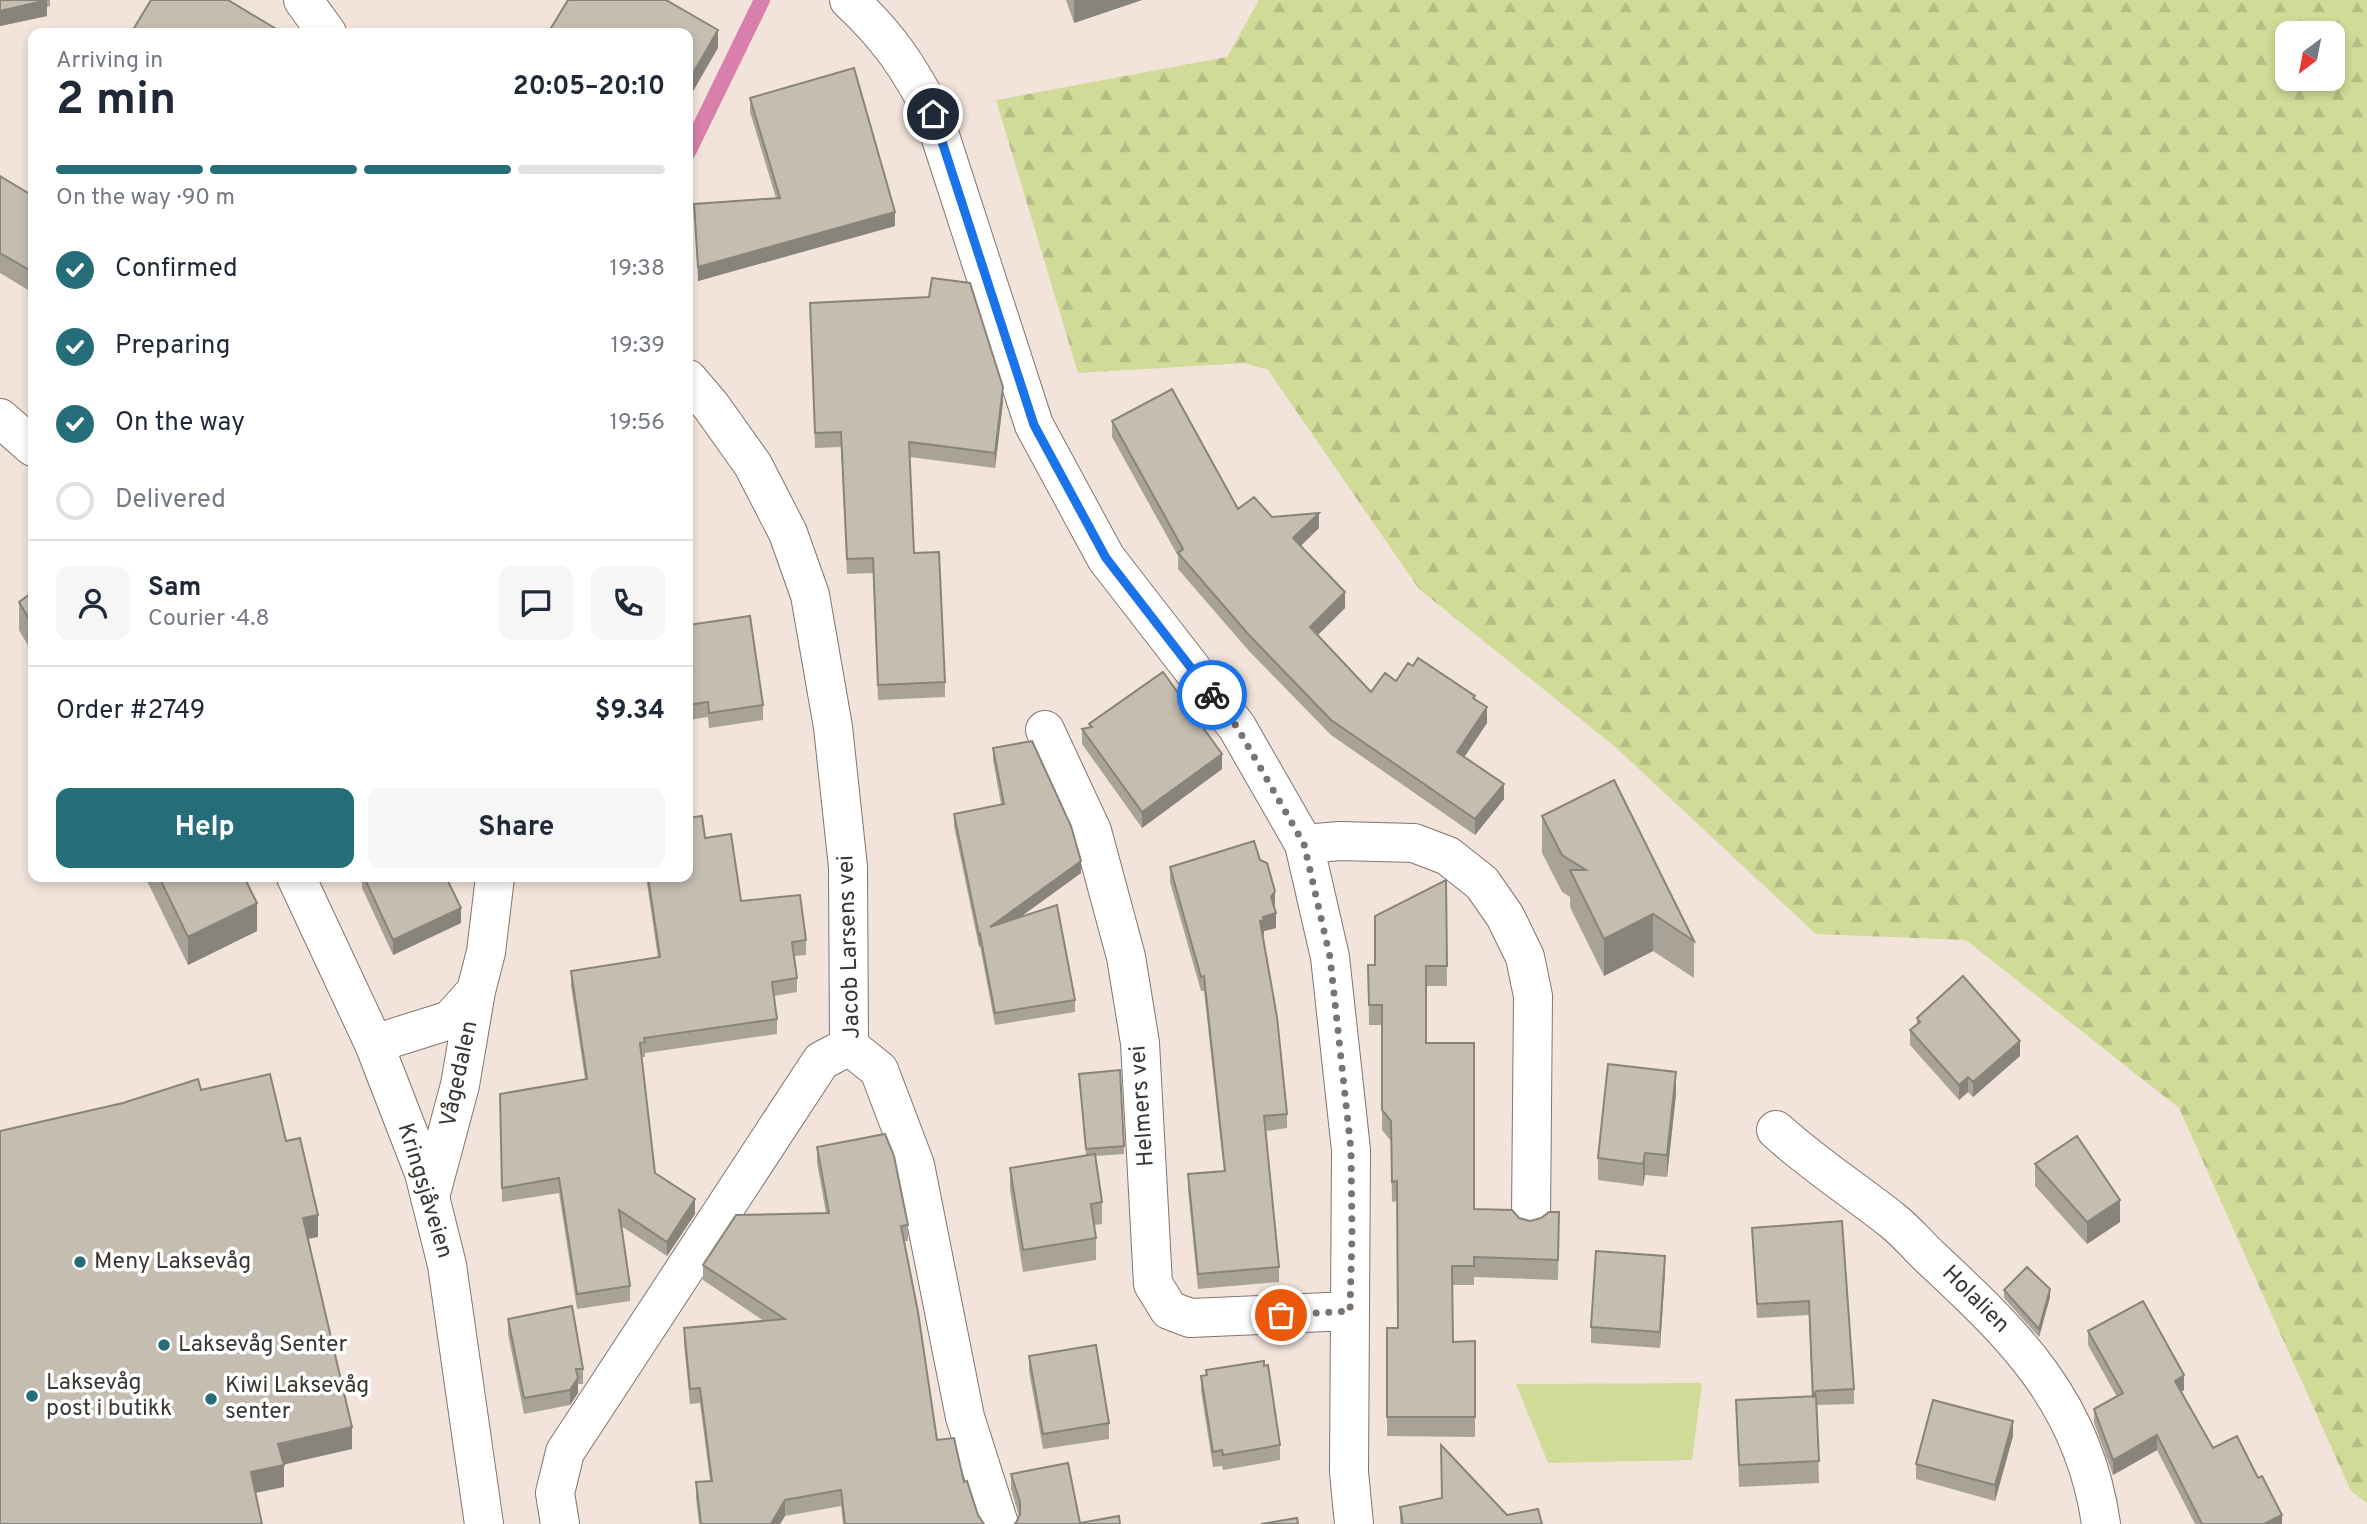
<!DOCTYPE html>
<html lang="en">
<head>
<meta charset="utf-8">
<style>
	body { margin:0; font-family:Overpass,sans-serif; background:#f6f6f7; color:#1f2937; height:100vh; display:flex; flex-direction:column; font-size:26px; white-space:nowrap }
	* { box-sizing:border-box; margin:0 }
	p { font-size:23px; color:#747a83 }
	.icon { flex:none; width:38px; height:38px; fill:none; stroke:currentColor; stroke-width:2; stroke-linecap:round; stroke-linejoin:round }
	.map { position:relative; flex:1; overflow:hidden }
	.details { position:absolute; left:28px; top:28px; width:665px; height:854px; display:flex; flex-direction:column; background:#fff; border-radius:14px; box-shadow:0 4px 10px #0003 }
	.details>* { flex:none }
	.needle { width:46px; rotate:212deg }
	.fabs { position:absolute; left:2275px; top:21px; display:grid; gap:14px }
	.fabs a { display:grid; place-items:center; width:70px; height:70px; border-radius:14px; background:#fff; box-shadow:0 4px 10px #0003; font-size:35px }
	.pin { position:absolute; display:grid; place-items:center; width:60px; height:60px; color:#fff; margin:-30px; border:4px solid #fff; border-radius:50%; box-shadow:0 2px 7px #0007 }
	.courier { position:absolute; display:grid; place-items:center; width:70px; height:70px; margin:-35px; border:5px solid #1a73e8; border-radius:50%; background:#fff; color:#222; box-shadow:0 2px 9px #0007 }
	.head em { font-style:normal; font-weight:700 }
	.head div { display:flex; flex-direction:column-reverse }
	.head { display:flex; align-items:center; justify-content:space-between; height:119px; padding:0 28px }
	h1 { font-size:46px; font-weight:700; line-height:52px }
	.bar { display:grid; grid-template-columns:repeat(4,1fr); gap:10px 7px; align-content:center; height:84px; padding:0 28px }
	.bar i { height:9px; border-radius:5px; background:#e0e1e3 }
	.bar .selected { background:#256d79 }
	.bar p { grid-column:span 4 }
	.line { display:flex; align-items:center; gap:18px; padding:0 28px; border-top:2px solid #e0e1e3 }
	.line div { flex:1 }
	.round { display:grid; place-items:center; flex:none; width:74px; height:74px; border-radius:14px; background:#f6f6f7 }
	ol { padding:0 28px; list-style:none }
	li { display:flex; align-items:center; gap:21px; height:77px }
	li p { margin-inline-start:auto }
	li .icon { padding:7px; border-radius:50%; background:#256d79; color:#fff; stroke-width:4 }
	li:last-child { color:#747a83 }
	li i { width:38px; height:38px; border:4px solid #e0e1e3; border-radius:50% }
	.action { display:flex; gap:14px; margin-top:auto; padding:14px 28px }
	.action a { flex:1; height:80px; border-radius:14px; background:#256d79; color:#fff; font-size:28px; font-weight:700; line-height:80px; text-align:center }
	.action a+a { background:#f6f6f7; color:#1f2937 }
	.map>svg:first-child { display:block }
	.forest { fill:url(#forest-firs); fill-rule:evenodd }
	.park { fill:#d0db98 }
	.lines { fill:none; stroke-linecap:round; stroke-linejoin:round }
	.stream { stroke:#d87fab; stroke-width:16 }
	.minor-casing { stroke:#82756e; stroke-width:40 }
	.primary-casing { stroke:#82756e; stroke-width:40 }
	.minor { stroke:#fff; stroke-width:38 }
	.primary { stroke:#fff; stroke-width:38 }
	.wall { fill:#a9a397 }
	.shaded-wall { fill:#89847b }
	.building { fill:#c4bdb0; stroke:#89847b; stroke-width:2 }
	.done { stroke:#7b736d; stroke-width:7; stroke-dasharray:0 12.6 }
	.route { stroke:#1a73e8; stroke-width:9 }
	.poi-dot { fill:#256d79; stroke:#fff; stroke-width:2.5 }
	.labels { text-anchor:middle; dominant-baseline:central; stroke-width:7; stroke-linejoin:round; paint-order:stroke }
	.street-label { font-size:23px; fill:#3b3632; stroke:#fff }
	.poi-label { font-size:23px; fill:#3b3632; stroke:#fff; text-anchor:start }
</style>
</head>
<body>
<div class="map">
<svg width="2367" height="1524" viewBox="0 0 2367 1524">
	<defs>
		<pattern id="forest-firs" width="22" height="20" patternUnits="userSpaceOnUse" patternTransform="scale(1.75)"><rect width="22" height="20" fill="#d0db98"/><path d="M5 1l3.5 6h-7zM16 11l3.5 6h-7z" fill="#b4bd83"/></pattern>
	</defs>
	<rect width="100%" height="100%" fill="#f2e4db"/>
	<path class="forest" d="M 1259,0 L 2367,0 L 2367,1503 L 2351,1491 L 2179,1108 L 1966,940 L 1816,934 L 1614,746 L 1419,589 L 1268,370 L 1245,363 L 1078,373 L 996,100 L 1227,57 ZM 2287,33 L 2333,33 L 2333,79 L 2287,79 Z"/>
	<path class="park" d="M 1702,1383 L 1692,1460 L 1548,1463 L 1516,1384 Z"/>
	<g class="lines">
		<path class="stream" d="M 688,152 L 762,0"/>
		<g class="minor-casing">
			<path id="minor" d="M 303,0 L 327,33
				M 849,0 C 888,36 909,67 933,114 L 1034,425 L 1106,558 L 1237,727 L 1304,844 L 1330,957 L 1351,1150 L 1349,1472 L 1354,1524
				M 688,379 L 711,406 L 753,465 L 788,533 L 810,595 L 833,727 L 848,867 L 849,1046
				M 1045,730 L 1092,831 L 1126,957 L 1140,1043 L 1153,1284 L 1169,1310 L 1190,1318 L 1350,1311
				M 1304,844 L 1340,841 L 1414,843 L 1448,856 L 1482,883 L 1505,916 L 1525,957 L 1533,996 L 1531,1219
				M 374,1044 L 450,1020 L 476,991
				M 849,1046 L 879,1070 L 915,1165 L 965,1417 L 999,1524
				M 1776,1130 C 1812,1163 1854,1190 1893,1221 C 1907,1232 1918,1246 1931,1258 C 2016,1337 2084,1403 2101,1524
				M 430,1197 L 460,1085 L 476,991 L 486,952 L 495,877
				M 560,1524 L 555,1493 L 565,1452 L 821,1061 L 849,1046"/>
		</g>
		<g class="primary-casing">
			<path id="primary" d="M 0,418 L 33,447
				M 296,877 L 374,1044 L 424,1173 L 447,1265 L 484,1524"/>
		</g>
		<use href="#minor" class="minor"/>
		<use href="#primary" class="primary"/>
	</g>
	<path class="wall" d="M 0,0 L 50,0 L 50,6 L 47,7 L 47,16 L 0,26 Z
		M 1066,0 L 1142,0 L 1074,23 Z
		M 750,98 L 895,226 L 698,281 L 694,204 L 776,198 L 750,112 Z
		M 0,176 L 33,196 L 33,293 L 0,273 Z
		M 810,303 L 1003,402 L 995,468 L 910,457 L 914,553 L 945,682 L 945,697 L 878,700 L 873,573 L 847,574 L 841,447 L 815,448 Z
		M 1112,421 L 1238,509 L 1319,528 L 1301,546 L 1345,608 L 1317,635 L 1371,692 L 1396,681 L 1475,700 L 1487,723 L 1464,757 L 1504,799 L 1475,835 L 1331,735 L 1249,651 L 1178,569 L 1178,556 L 1112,437 Z
		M 33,592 L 33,654 L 19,630 L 19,602 Z
		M 688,625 L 763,705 L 763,720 L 709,728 L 708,717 L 688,720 Z
		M 1089,724 L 1222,769 L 1142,828 L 1082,744 L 1082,729 L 1089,728 Z
		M 993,748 L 1081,873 L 1020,917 L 1075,1000 L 1075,1012 L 995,1025 L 980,946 L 979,947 L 954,826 L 954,814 L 1001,804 L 993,760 Z
		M 1542,816 L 1694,941 L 1694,978 L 1653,951 L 1604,976 L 1570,907 L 1570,897 L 1562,892 L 1542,853 Z
		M 705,838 L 741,901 L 806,940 L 806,955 L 794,956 L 797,978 L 797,992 L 774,996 L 777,1019 L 777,1034 L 645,1053 L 645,1057 L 642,1057 L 655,1173 L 695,1214 L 667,1256 L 621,1226 L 630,1286 L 630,1301 L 577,1309 L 559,1193 L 502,1202 L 500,1094 L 585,1079 L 571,986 L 571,971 L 658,958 L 646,877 L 688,877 Z
		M 1170,867 L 1275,906 L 1274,907 L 1276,928 L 1264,931 L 1264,935 L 1262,935 L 1287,1114 L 1287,1128 L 1266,1131 L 1279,1267 L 1279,1282 L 1198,1289 L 1188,1189 L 1188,1174 L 1224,1171 L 1204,991 L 1201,991 L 1170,882 Z
		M 145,877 L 244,877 L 257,931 L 188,965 Z
		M 362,877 L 446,877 L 461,923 L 393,955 L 362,888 Z
		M 1446,880 L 1447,986 L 1426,986 L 1426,1043 L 1474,1209 L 1519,1218 L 1559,1232 L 1558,1280 L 1474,1277 L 1474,1285 L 1452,1285 L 1453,1342 L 1475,1341 L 1475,1437 L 1387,1436 L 1387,1328 L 1397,1328 L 1397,1201 L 1392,1202 L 1391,1141 L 1382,1130 L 1382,1025 L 1369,1025 L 1368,965 L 1375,965 Z
		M 1917,1018 L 2020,1056 L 1973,1097 L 1968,1092 L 1959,1100 L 1910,1045 L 1910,1030 L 1917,1024 Z
		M 1079,1074 L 1124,1146 L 1124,1154 L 1095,1156 L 1102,1202 L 1102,1224 L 1094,1225 L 1096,1238 L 1096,1260 L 1023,1272 L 1010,1190 L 1010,1168 L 1086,1155 Z
		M 1676,1094 L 1667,1177 L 1645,1175 L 1643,1186 L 1598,1180 L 1598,1158 Z
		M 817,1147 L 908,1225 L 908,1241 L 904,1241 L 937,1440 L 964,1482 L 978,1515 L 984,1524 L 843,1524 L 841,1506 L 785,1516 L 780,1524 L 699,1524 L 696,1498 L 696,1482 L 710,1481 L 700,1403 L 690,1404 L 684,1344 L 684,1328 L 764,1321 L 703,1280 L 703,1265 L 826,1213 L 817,1163 Z
		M 2035,1164 L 2120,1222 L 2087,1244 L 2035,1186 Z
		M 1842,1221 L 1854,1389 L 1854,1404 L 1817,1405 L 1819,1483 L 1739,1487 L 1736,1400 L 1812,1396 L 1809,1315 L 1757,1318 L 1752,1228 Z
		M 1665,1271 L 1660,1348 L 1591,1343 L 1591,1327 Z
		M 2004,1290 L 2050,1297 L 2039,1337 L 2004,1298 Z
		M 508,1319 L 583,1369 L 583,1384 L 578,1384 L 578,1393 L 570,1405 L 524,1414 L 508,1334 Z
		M 2088,1331 L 2184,1390 L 2181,1392 L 2213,1448 L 2258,1478 L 2282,1524 L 2195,1524 L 2157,1450 L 2113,1475 L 2094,1423 L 2094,1409 L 2117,1397 L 2088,1345 Z
		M 1029,1356 L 1109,1423 L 1109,1439 L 1043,1449 L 1029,1371 Z
		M 1206,1370 L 1280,1445 L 1280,1460 L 1223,1470 L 1222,1466 L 1213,1467 L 1201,1391 L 1201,1376 L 1206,1375 Z
		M 2013,1436 L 1995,1501 L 1916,1479 L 1916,1464 Z
		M 1011,1474 L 1080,1523 L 1016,1523 L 1019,1516 L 1011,1489 Z
		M 1400,1507 L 1507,1515 L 1542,1524 L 1400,1524 Z"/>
	<path class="shaded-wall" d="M 47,0 L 47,16 L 0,26 L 0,11 Z
		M 1074,0 L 1142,0 L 1074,23 Z
		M 718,30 L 718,48 L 688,100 L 688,82 Z
		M 895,212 L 895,226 L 698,281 L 698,267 Z
		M 1003,387 L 1003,402 L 995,468 L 995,453 Z
		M 1319,513 L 1319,528 L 1293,553 L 1293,538 Z
		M 1345,592 L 1345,608 L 1310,643 L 1310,627 Z
		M 1487,707 L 1487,723 L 1457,768 L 1457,752 Z
		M 1222,754 L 1222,769 L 1142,828 L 1142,812 Z
		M 1504,784 L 1504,799 L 1475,835 L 1475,819 Z
		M 1081,861 L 1081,873 L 990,939 L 990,927 Z
		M 1275,891 L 1275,906 L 1271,912 L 1271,897 Z
		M 257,903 L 257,931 L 188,965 L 188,937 Z
		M 461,908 L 461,923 L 393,955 L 393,940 Z
		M 1276,913 L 1276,928 L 1264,931 L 1264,935 L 1260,936 L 1260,921 L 1263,917 Z
		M 1653,914 L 1653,951 L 1604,976 L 1604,939 Z
		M 980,934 L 980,946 L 979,947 L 979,935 Z
		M 2020,1041 L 2020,1056 L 1973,1097 L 1973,1082 Z
		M 1676,1072 L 1676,1094 L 1667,1177 L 1667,1155 Z
		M 1968,1077 L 1968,1092 L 1959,1100 L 1959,1085 Z
		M 1645,1153 L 1645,1175 L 1643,1186 L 1643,1164 Z
		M 695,1199 L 695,1214 L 667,1256 L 667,1242 Z
		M 2120,1200 L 2120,1222 L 2087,1244 L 2087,1222 Z
		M 318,1215 L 318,1237 L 303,1240 L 303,1218 Z
		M 1665,1256 L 1665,1271 L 1660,1348 L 1660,1332 Z
		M 2050,1289 L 2050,1297 L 2039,1337 L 2039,1329 Z
		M 2184,1375 L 2184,1390 L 2175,1395 L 2175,1381 Z
		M 578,1378 L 578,1393 L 570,1405 L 570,1390 Z
		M 2013,1421 L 2013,1436 L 1995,1501 L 1995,1485 Z
		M 352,1427 L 352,1449 L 278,1466 L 278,1444 Z
		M 2157,1435 L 2157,1450 L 2113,1475 L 2113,1460 Z
		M 284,1465 L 284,1487 L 251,1494 L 251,1472 Z
		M 785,1500 L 785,1516 L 780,1524 L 771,1524 Z
		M 2282,1515 L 2282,1524 L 2264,1524 Z"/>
	<path class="building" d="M 0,0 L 47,0 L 0,11 Z
		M 151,0 L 228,0 L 283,33 L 131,33 Z
		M 568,0 L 666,0 L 718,30 L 688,82 L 688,33 L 548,33 Z
		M 854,68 L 895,212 L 698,267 L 694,204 L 780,198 L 750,98 Z
		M 0,176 L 33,196 L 33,272 L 0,253 Z
		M 932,278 L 970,283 L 1003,387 L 995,453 L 909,442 L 914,553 L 939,552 L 945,682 L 878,685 L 873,558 L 847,559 L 841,432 L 815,433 L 810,303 L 929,297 Z
		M 1172,389 L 1238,509 L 1254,497 L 1272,517 L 1319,513 L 1293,538 L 1345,592 L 1310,627 L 1371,692 L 1385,673 L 1396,681 L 1408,663 L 1413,666 L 1418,658 L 1475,696 L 1473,698 L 1487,707 L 1457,752 L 1504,784 L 1475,819 L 1331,720 L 1249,635 L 1178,553 L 1183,549 L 1112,421 Z
		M 33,592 L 33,626 L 19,602 Z
		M 750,616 L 763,705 L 709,713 L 708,702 L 688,705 L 688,625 Z
		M 1163,672 L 1222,754 L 1142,812 L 1082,729 L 1092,727 L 1089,724 Z
		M 1032,741 L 1071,826 L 1081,861 L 990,927 L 1057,905 L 1075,1000 L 995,1013 L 980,934 L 979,935 L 954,814 L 1004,804 L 993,748 Z
		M 1614,780 L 1694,941 L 1653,914 L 1604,939 L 1570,870 L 1586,870 L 1562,855 L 1542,816 Z
		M 702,816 L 705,838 L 731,834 L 741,901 L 800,895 L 806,940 L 792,942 L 797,978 L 772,982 L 777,1019 L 644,1038 L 645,1042 L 640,1043 L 655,1173 L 695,1199 L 667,1242 L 619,1210 L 630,1286 L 577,1294 L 559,1178 L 502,1188 L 500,1094 L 587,1079 L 571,971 L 660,957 L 648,877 L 688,877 L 688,818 Z
		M 1254,841 L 1260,860 L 1267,863 L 1275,891 L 1271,897 L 1276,913 L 1263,917 L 1264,920 L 1260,921 L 1277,1017 L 1287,1114 L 1264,1116 L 1279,1267 L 1198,1274 L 1188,1174 L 1225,1171 L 1204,976 L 1201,977 L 1170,867 Z
		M 159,877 L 244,877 L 257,903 L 188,937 Z
		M 364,877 L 446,877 L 461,908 L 393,940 Z
		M 1446,880 L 1447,966 L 1426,966 L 1426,1043 L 1474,1043 L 1474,1209 L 1512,1210 L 1519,1218 L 1530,1221 L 1541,1218 L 1549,1212 L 1559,1212 L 1558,1260 L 1474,1257 L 1474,1266 L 1452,1266 L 1453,1342 L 1475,1341 L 1475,1417 L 1387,1417 L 1387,1328 L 1398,1328 L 1397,1181 L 1392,1182 L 1391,1121 L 1382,1110 L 1382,1005 L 1369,1005 L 1368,965 L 1375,965 L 1375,916 Z
		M 1963,976 L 2020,1041 L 1973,1082 L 1968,1077 L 1959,1085 L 1910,1030 L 1920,1022 L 1917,1018 Z
		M 1608,1064 L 1676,1072 L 1667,1155 L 1645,1153 L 1643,1164 L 1598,1158 Z
		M 1120,1070 L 1124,1146 L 1086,1149 L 1079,1074 Z
		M 270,1074 L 286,1141 L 300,1138 L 318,1215 L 303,1218 L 352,1427 L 278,1444 L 284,1465 L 251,1472 L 262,1524 L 0,1524 L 0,1131 L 123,1103 L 198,1079 L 201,1090 Z
		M 885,1134 L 894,1156 L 908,1225 L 901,1226 L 918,1312 L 937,1440 L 954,1438 L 964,1482 L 967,1481 L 978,1515 L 984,1524 L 845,1524 L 841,1490 L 785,1500 L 771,1524 L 701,1524 L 696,1482 L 712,1481 L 700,1388 L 690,1389 L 684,1328 L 785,1319 L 703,1265 L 736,1215 L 829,1213 L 817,1147 Z
		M 2077,1136 L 2120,1200 L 2087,1222 L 2035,1164 Z
		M 1095,1154 L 1102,1202 L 1091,1204 L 1096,1238 L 1023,1250 L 1010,1168 Z
		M 1842,1221 L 1854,1389 L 1816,1391 L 1813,1398 L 1809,1301 L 1757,1304 L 1752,1228 Z
		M 1596,1251 L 1665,1256 L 1660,1332 L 1591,1327 Z
		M 2027,1267 L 2050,1289 L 2039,1329 L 2004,1290 Z
		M 2143,1301 L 2184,1375 L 2175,1381 L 2213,1448 L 2237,1436 L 2258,1478 L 2262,1476 L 2282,1515 L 2264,1524 L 2202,1524 L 2157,1435 L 2113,1460 L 2094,1409 L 2123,1393 L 2088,1331 Z
		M 572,1306 L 583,1369 L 576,1369 L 578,1378 L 570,1390 L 524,1398 L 508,1319 Z
		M 1096,1345 L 1109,1423 L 1043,1434 L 1029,1356 Z
		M 1264,1361 L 1264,1366 L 1268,1365 L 1280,1445 L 1223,1455 L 1222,1450 L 1213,1452 L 1201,1376 L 1207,1375 L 1206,1370 Z
		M 1816,1396 L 1819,1461 L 1739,1465 L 1736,1400 Z
		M 1933,1400 L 2013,1421 L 1995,1485 L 1916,1464 Z
		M 1441,1445 L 1507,1515 L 1538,1509 L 1542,1524 L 1403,1524 L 1400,1507 L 1442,1498 Z
		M 1068,1463 L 1080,1523 L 1119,1516 L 1120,1524 L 1014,1524 L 1016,1523 L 1020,1514 L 1020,1502 L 1011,1474 Z
		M 1297,1518 L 1298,1524 L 1261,1524 Z"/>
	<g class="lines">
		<path class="done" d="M 1212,695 L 1237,727 L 1304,844 L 1330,957 L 1351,1150 L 1352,1235 L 1350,1311 L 1281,1315"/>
		<path class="route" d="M 933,114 L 1034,425 L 1106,558 L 1212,695"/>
	</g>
	<g class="poi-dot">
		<circle cx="80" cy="1262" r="7"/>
		<circle cx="164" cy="1345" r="7"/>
		<circle cx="32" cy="1396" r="7"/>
		<circle cx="211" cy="1399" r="7"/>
	</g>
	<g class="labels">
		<g class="street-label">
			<text transform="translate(850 947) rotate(-92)">Jacob Larsens vei</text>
			<text transform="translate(460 1074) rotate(-78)">Vågedalen</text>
			<text transform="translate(1143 1106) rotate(-94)">Helmers vei</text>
			<text transform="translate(424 1191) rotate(73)">Kringsjåveien</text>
			<text transform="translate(1975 1300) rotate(45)">Holalien</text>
		</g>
		<g class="poi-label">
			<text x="94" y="1262">Meny Laksevåg</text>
			<text x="178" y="1345">Laksevåg Senter</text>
			<text x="46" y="1383">Laksevåg<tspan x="46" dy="26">post i butikk</tspan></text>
			<text x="225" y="1386">Kiwi Laksevåg<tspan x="225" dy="26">senter</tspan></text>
		</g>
	</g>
</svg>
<div class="fabs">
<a><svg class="needle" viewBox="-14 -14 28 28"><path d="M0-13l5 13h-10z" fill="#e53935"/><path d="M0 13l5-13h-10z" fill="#747a83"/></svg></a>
</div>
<div class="pin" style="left:1281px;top:1315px;background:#ea580c"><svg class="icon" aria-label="bag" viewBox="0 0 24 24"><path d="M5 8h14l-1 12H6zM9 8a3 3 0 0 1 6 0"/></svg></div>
<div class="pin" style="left:933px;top:114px;background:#1f2937"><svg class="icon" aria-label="home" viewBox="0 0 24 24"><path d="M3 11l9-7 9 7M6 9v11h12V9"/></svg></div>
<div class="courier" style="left:1212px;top:695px"><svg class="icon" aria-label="bike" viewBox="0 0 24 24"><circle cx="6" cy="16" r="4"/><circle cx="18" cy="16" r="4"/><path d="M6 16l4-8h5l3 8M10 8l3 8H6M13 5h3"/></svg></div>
<section class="details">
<div class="head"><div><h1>2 min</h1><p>Arriving in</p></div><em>20:05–20:10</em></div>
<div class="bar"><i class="selected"></i><i class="selected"></i><i class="selected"></i><i></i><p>On the way · 90 m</p></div>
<ol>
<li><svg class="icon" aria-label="check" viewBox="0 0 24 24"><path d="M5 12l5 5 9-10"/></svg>Confirmed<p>19:38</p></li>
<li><svg class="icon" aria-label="check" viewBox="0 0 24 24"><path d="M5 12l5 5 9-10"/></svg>Preparing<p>19:39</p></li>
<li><svg class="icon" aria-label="check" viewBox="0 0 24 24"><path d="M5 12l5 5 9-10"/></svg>On the way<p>19:56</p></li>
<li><i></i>Delivered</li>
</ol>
<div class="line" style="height:126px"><a class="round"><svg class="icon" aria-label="person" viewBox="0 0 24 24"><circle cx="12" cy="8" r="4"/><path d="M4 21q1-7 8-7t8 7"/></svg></a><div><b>Sam</b><p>Courier · 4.8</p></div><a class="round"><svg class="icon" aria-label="chat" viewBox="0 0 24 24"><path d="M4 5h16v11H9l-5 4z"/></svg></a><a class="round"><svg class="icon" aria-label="phone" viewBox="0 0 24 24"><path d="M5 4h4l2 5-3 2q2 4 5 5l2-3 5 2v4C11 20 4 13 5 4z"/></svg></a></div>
<div class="line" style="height:91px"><div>Order #2749</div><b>$9.34</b></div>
<div class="action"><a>Help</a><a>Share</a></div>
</section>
</div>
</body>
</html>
